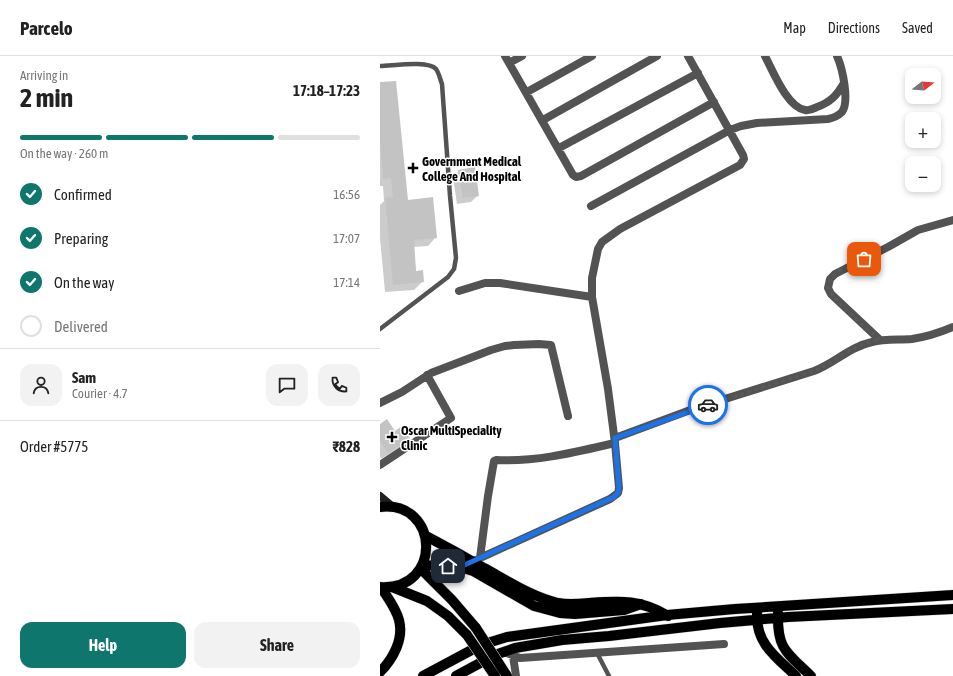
<!DOCTYPE html>
<html lang="en">
<head>
<meta charset="utf-8">
<style>
	body { margin:0; font-family:"Asap Condensed",sans-serif; background:#f2f2f2; color:#222; height:100vh; display:flex; flex-direction:column; font-size:15px; white-space:nowrap }
	* { box-sizing:border-box; margin:0 }
	p { font-size:13px; color:#767676 }
	.icon { flex:none; width:22px; height:22px; fill:none; stroke:currentColor; stroke-width:2; stroke-linecap:round; stroke-linejoin:round }
	.map { position:relative; flex:1; overflow:hidden }
	.drawer { display:flex; flex-direction:column; background:#fff; width:380px }
	.drawer>* { flex:none }
	.needle { width:26px; rotate:73deg }
	.tools { position:absolute; left:525px; top:12px; display:grid; gap:8px }
	.tools a { display:grid; place-items:center; width:36px; height:36px; border-radius:8px; background:#fff; box-shadow:0 2px 6px #0003; font-size:20px }
	.pin { position:absolute; display:grid; place-items:center; width:34px; height:34px; color:#fff; margin:-17px; border-radius:8px; box-shadow:0 2px 6px #0006 }
	.courier { position:absolute; display:grid; place-items:center; width:40px; height:40px; margin:-20px; border:3px solid #1a73e8; border-radius:50%; background:#fff; color:#222; box-shadow:0 1px 5px #0007 }
	.head em { font-style:normal; font-weight:700 }
	.head div { display:flex; flex-direction:column-reverse }
	.head { display:flex; align-items:center; justify-content:space-between; height:68px; padding:0 20px }
	h1 { font-size:26px; font-weight:700; line-height:30px }
	.bar { display:grid; grid-template-columns:repeat(4,1fr); gap:6px 4px; align-content:center; height:48px; padding:0 20px }
	.bar i { height:5px; border-radius:3px; background:#e0e0e0 }
	.bar .current { background:#0f766e }
	.bar p { grid-column:span 4 }
	.line { display:flex; align-items:center; gap:10px; padding:0 20px; border-top:1px solid #e0e0e0 }
	.line div { flex:1 }
	.round { display:grid; place-items:center; flex:none; width:42px; height:42px; border-radius:12px; background:#f2f2f2 }
	ol { padding:0 20px; list-style:none }
	li { display:flex; align-items:center; gap:12px; height:44px }
	li p { margin-inline-start:auto }
	li .icon { padding:4px; border-radius:50%; background:#0f766e; color:#fff; stroke-width:4 }
	li:last-child { color:#767676 }
	li i { width:22px; height:22px; border:2px solid #e0e0e0; border-radius:50% }
	.button { display:flex; gap:8px; margin-top:auto; padding:8px 20px }
	.button a { flex:1; height:46px; border-radius:12px; background:#0f766e; color:#fff; font-size:16px; font-weight:700; line-height:46px; text-align:center }
	.button a+a { background:#f2f2f2; color:#222 }
	header { display:flex; align-items:center; gap:24px; box-sizing:border-box; height:56px; padding:0 20px; background:#fff; border-bottom:1px solid #e0e0e0 }
	header strong { font-size:19px }
	nav { display:flex; gap:22px; margin-inline-start:auto; font-size:14px }
	main { display:flex; flex:1; min-height:0 }
	.map>svg:first-child { display:block }
	.shadow { fill:#0003 }
	.building { fill:#c3c3c3 }
	.lines { fill:none; stroke-linecap:round; stroke-linejoin:round }
	.primary-casing { stroke:#dbdbdb; stroke-width:11 }
	.service { stroke:#535353; stroke-width:4.5 }
	.minor { stroke:#535353; stroke-width:8 }
	.secondary { stroke:#202020; stroke-width:8 }
	.primary { stroke:#000; stroke-width:10 }
	.primary-bridge-casing { stroke:#dbdbdb; stroke-width:11; stroke-linecap:butt }
	.primary-bridge { stroke:#000; stroke-width:10 }
	.done { stroke:#595959; stroke-width:4; stroke-dasharray:0 7.2 }
	.route { stroke:#1a73e8; stroke-width:5 }
	.poi-dot { fill:#000; stroke:#fff; stroke-width:1.5 }
	.labels { text-anchor:middle; dominant-baseline:central; stroke-width:3; stroke-linejoin:round; paint-order:stroke }
	.poi-label { font-size:13px; font-weight:bold; fill:#000; stroke:#fff; text-anchor:start }
</style>
</head>
<body>
<header>
<strong>Parcelo</strong>
<nav><a>Map</a><a>Directions</a><a>Saved</a></nav>
</header>
<main>
<section class="drawer">
<div class="head"><div><h1>2 min</h1><p>Arriving in</p></div><em>17:18–17:23</em></div>
<div class="bar"><i class="current"></i><i class="current"></i><i class="current"></i><i></i><p>On the way · 260 m</p></div>
<ol>
<li><svg class="icon" aria-label="check" viewBox="0 0 24 24"><path d="M5 12l5 5 9-10"/></svg>Confirmed<p>16:56</p></li>
<li><svg class="icon" aria-label="check" viewBox="0 0 24 24"><path d="M5 12l5 5 9-10"/></svg>Preparing<p>17:07</p></li>
<li><svg class="icon" aria-label="check" viewBox="0 0 24 24"><path d="M5 12l5 5 9-10"/></svg>On the way<p>17:14</p></li>
<li><i></i>Delivered</li>
</ol>
<div class="line" style="height:72px"><a class="round"><svg class="icon" aria-label="person" viewBox="0 0 24 24"><circle cx="12" cy="8" r="4"/><path d="M4 21q1-7 8-7t8 7"/></svg></a><div><b>Sam</b><p>Courier · 4.7</p></div><a class="round"><svg class="icon" aria-label="chat" viewBox="0 0 24 24"><path d="M4 5h16v11H9l-5 4z"/></svg></a><a class="round"><svg class="icon" aria-label="phone" viewBox="0 0 24 24"><path d="M5 4h4l2 5-3 2q2 4 5 5l2-3 5 2v4C11 20 4 13 5 4z"/></svg></a></div>
<div class="line" style="height:52px"><div>Order #5775</div><b>₹828</b></div>
<div class="button"><a>Help</a><a>Share</a></div>
</section>
<div class="map">
<svg width="573" height="620" viewBox="0 0 573 620">
	<rect width="100%" height="100%" fill="#fff"/>
	<path class="shadow" d="M 0,27 L 27,145 L 56,181 L 48,190 L 33,191 L 36,216 L 43,225 L 34,234 L 5,236 L 0,182 L 0,149 L 4,145 L 3,130 L 0,130 Z
		M 79,115 L 98,139 L 91,146 L 77,148 L 73,121 Z
		M 0,369 L 29,382 L 23,389 L 1,403 L 0,400 Z"/>
	<path class="building" d="M 16,25 L 28,144 L 53,141 L 57,182 L 34,184 L 36,215 L 43,214 L 44,226 L 13,229 L 5,142 L 13,141 L 11,122 L 3,123 L 0,86 L 0,26 Z
		M 95,111 L 99,140 L 83,142 L 78,114 Z
		M 7,363 L 15,375 L 22,370 L 30,382 L 8,397 L 0,385 L 0,368 Z"/>
	<g class="lines">
		<g class="primary-casing">
			<path id="primary" d="M 0,451 C 60,444 63,535 0,531
				M 46,480 C 65,490 85,501 104,512 C 128,525 152,541 178,547 C 188,549 199,548 209,547 C 239,545 261,543 288,560
				M 42,509 L 80,511 L 93,515 L 154,550 L 180,557 L 195,558 L 244,554 L 261,548
				M 41,513 L 72,544 L 96,572
				M 12,531 L 47,545 L 68,560 L 87,579
				M 398,557 C 397,593 406,596 431,620
				M 377,558 C 376,588 396,601 416,620
				M 0,616 C 13,603 24,583 19,564 C 16,552 7,541 1,531
				M 43,620 L 101,589 L 127,581 L 287,559 L 355,553 L 573,539
				M 76,620 L 115,599 L 135,592 L 182,584 L 229,580 L 340,567 L 408,561 L 573,553"/>
		</g>
		<path class="service" d="M 0,10 C 12,10 48,4 56,13 C 59,17 60,23 62,28 L 70,140 L 76,202 L 74,213 L 68,221 L 0,273
			M 217,597 L 229,620"/>
		<path class="minor" d="M 125,0 L 193,119 L 196,121 L 201,120 L 334,46
			M 385,0 C 393,15 407,51 425,54 C 430,55 433,53 437,51 C 451,46 457,39 464,27
			M 129,7 L 142,0
			M 147,36 L 212,0
			M 163,64 L 277,0
			M 179,92 L 318,17
			M 211,150 L 350,74 L 361,70 L 377,67 L 448,63 C 453,62 458,60 462,56 C 470,45 462,11 457,0
			M 79,235 L 105,227 L 120,227 L 212,241
			M 500,284 L 451,238 L 448,232 L 450,223 L 455,218 L 508,191 L 538,174 L 573,164
			M 0,347 L 22,336 L 51,317 L 111,294 L 125,290 L 134,289 L 159,288 L 171,289 L 188,360
			M 235,382 L 313,353 L 434,315 C 455,307 469,291 492,286 C 504,283 518,284 532,283 C 546,281 559,277 573,271
			M 0,409 L 71,362 L 47,319
			M 100,502 L 108,440 L 114,405 L 116,404 C 157,406 196,396 235,387
			M 89,507 L 230,443 L 238,437 L 239,432 L 235,387 L 228,333 L 212,241 L 212,222 L 218,193 L 222,186 L 240,173 L 360,109 L 364,103 L 363,99 L 308,0
			M 124,596 L 140,602 L 344,588
			M 133,600 L 136,620"/>
		<path class="secondary" d="M 0,440 L 13,451"/>
		<use href="#primary" class="primary"/>
		<g class="primary-bridge-casing">
			<path id="primary-bridge" d="M 96,572 L 127,620
				M 87,579 L 115,620"/>
		</g>
		<use href="#primary-bridge" class="primary-bridge"/>
	</g>
	<g class="lines">
		<path class="done" d="M 328,349 L 434,315 C 457,306 474,286 500,284 C 485,270 457,250 448,232 C 449,215 471,209 484,203"/>
		<path class="route" d="M 68,510 L 80,511 L 234,441 L 238,437 L 239,432 L 235,382 L 328,349"/>
	</g>
	<g class="poi-dot">
		<path d="M31 106h4v4h4v4h-4v4h-4v-4h-4v-4h4z"/>
		<path d="M10 375h4v4h4v4h-4v4h-4v-4h-4v-4h4z"/>
	</g>
	<g class="labels">
		<g class="poi-label">
			<text x="42" y="105">Government Medical<tspan x="42" dy="15">College And Hospital</tspan></text>
			<text x="21" y="374">Oscar MultiSpeciality<tspan x="21" dy="15">Clinic</tspan></text>
		</g>
	</g>
</svg>
<div class="tools">
<a><svg class="needle" viewBox="-14 -14 28 28"><path d="M0-13l5 13h-10z" fill="#e53935"/><path d="M0 13l5-13h-10z" fill="#767676"/></svg></a>
<a>+</a>
<a>−</a>
</div>
<div class="pin" style="left:484px;top:203px;background:#ea580c"><svg class="icon" aria-label="bag" viewBox="0 0 24 24"><path d="M5 8h14l-1 12H6zM9 8a3 3 0 0 1 6 0"/></svg></div>
<div class="pin" style="left:68px;top:510px;background:#1f2937"><svg class="icon" aria-label="home" viewBox="0 0 24 24"><path d="M3 11l9-7 9 7M6 9v11h12V9"/></svg></div>
<div class="courier" style="left:328px;top:349px"><svg class="icon" aria-label="car" viewBox="0 0 24 24"><path d="M5 17H2v-5l4-1 3-4h7l3 4 3 1v5h-3M9 17h6M6 11h13"/><circle cx="7" cy="17" r="2"/><circle cx="17" cy="17" r="2"/></svg></div>
</div>
</main>
</body>
</html>
